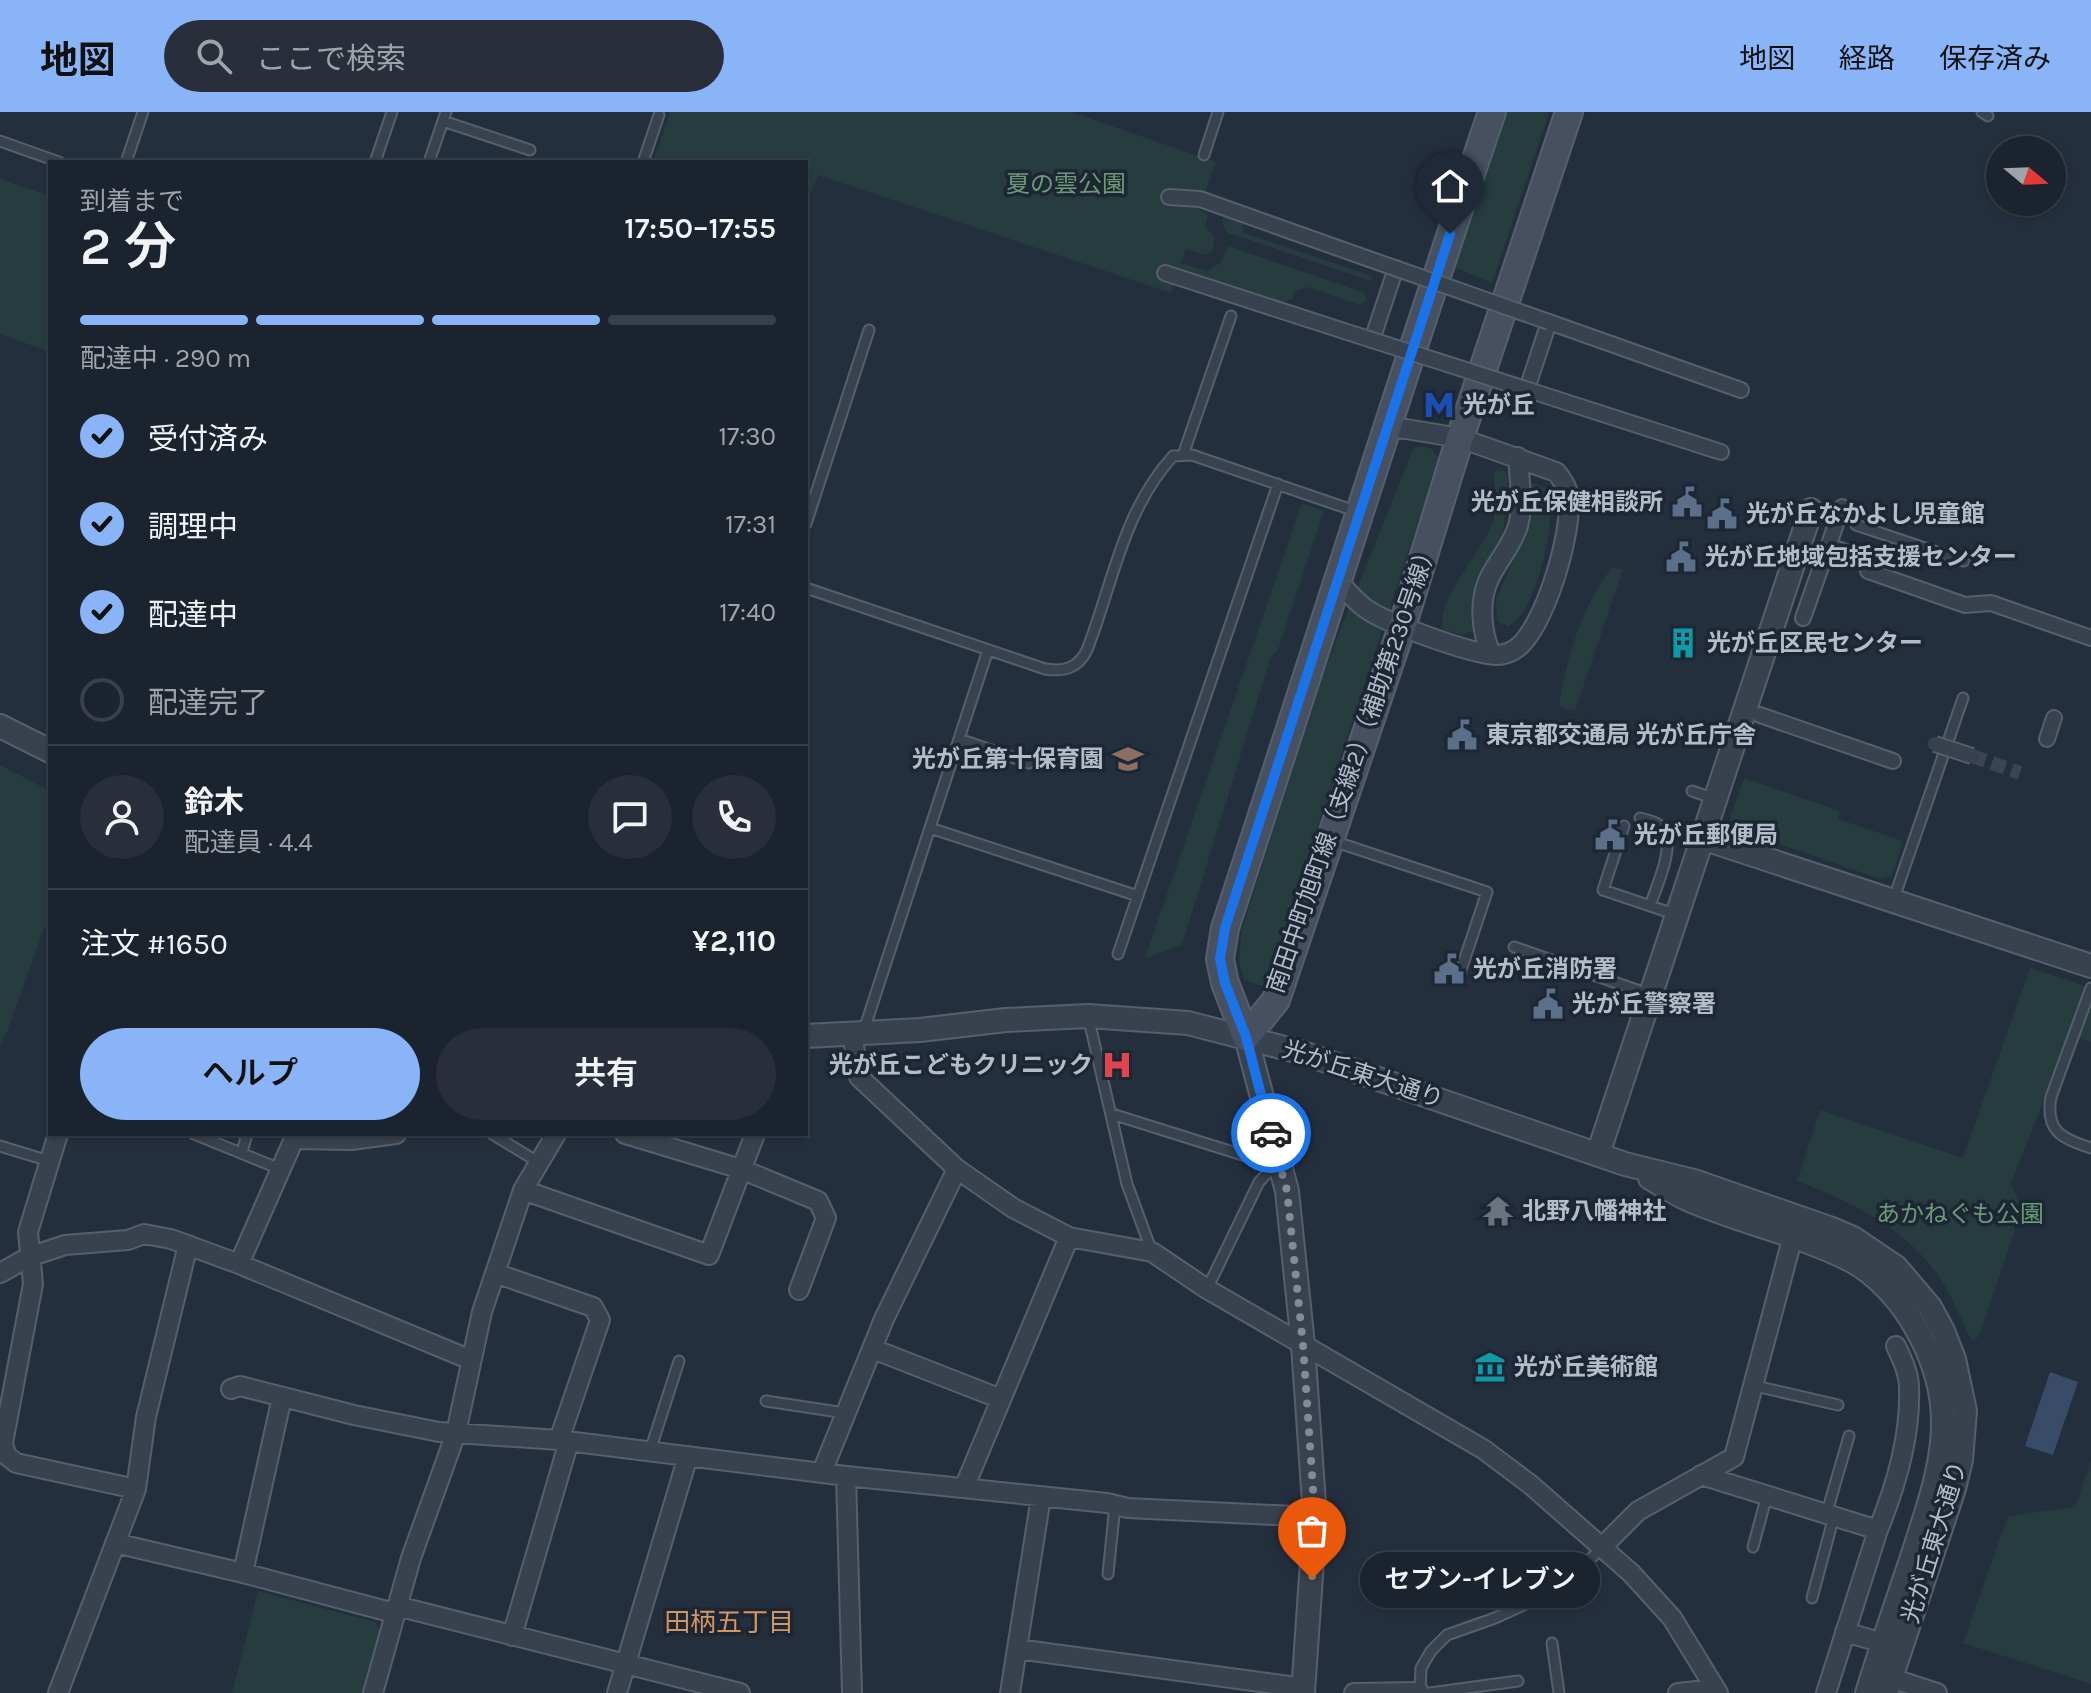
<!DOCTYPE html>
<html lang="ja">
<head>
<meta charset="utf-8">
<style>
	body { margin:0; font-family:Karla,"Noto Sans JP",sans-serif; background:#282f3a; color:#f1f3f6; height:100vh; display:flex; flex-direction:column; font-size:30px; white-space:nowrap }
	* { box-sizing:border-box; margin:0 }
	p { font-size:26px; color:#a0a4aa }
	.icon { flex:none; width:44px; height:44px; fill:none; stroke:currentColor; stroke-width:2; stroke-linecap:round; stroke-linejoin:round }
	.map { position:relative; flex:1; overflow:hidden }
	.details { position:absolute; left:48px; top:48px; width:760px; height:976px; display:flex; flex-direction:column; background:#1b232e; border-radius:0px; box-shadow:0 2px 6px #0004,0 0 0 2px #39404a }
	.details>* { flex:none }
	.needle { width:52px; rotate:109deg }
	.buttons { position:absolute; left:1986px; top:24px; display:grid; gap:16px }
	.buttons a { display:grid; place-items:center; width:80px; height:80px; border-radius:50%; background:#1b232e; box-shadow:0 2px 6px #0004,0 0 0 2px #39404a; font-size:40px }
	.pin { position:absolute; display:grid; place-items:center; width:68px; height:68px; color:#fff; margin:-82px -34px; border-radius:50% 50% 50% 0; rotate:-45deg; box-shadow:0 0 8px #0007 }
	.pin .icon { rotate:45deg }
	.courier { position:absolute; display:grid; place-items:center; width:80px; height:80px; margin:-40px; border:6px solid #1a73e8; border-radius:50%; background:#fff; color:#222; box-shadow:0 2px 10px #0007 }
	.bubble { position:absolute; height:56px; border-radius:28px; background:#1b232e; box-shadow:0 2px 6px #0004,0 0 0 2px #39404a; font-size:26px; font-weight:600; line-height:56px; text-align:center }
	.headline em { font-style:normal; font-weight:600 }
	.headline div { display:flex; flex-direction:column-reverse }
	.headline { display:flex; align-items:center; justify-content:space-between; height:136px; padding:0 32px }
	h1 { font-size:52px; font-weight:600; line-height:60px }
	.bar { display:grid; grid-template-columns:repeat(4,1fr); gap:12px 8px; align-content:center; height:96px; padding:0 32px }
	.bar i { height:10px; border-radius:6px; background:#39404a }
	.bar .active { background:#8ab4f8 }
	.bar p { grid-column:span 4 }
	.line { display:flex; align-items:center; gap:20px; padding:0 32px; border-top:2px solid #39404a }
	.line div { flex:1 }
	.round { display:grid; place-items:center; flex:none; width:84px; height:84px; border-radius:42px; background:#282f3a }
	ol { padding:0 32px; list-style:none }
	li { display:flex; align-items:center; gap:24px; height:88px }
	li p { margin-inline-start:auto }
	li .icon { padding:8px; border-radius:50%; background:#8ab4f8; color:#111; stroke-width:4 }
	li:last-child { color:#a0a4aa }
	li i { width:44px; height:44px; border:4px solid #39404a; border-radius:50% }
	.action { display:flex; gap:16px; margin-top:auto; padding:16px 32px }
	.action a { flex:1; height:92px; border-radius:48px; background:#8ab4f8; color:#111; font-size:32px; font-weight:600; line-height:92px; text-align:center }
	.action a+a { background:#282f3a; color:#f1f3f6 }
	header { display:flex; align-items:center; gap:48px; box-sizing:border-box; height:112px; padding:0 40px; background:#8ab4f8; color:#111 }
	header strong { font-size:38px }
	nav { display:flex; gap:44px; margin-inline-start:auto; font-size:28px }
	.search { width:560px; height:72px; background:#282f3a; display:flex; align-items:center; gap:20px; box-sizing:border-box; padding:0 28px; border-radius:44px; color:#a0a4aa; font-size:30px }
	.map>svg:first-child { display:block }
	.green { fill:#263c3f }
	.water { fill:#394c67 }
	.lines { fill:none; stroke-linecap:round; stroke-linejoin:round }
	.pedestrian-tunnel { stroke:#3a4453; stroke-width:14; stroke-dasharray:14 7; stroke-linecap:butt }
	.service-casing { stroke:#565f6c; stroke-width:13 }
	.pedestrian-casing { stroke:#565f6c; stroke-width:18 }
	.minor-casing { stroke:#565f6c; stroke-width:22 }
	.tertiary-casing { stroke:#565f6c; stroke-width:26 }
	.secondary-casing { stroke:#565f6c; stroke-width:30 }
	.service { stroke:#38414e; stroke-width:9 }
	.pedestrian { stroke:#38414e; stroke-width:14 }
	.minor { stroke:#38414e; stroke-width:18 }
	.tertiary { stroke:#38414e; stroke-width:22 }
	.secondary { stroke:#465061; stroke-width:26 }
	.pedestrian-bridge-casing { stroke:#565f6c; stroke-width:18; stroke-linecap:butt }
	.pedestrian-bridge { stroke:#38414e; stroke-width:14 }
	.done { stroke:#828b98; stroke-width:8; stroke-dasharray:0 14.4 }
	.route { stroke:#1a73e8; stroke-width:10 }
	.labels { text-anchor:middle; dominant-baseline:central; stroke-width:7; stroke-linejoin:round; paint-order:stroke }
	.park-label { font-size:24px; fill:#6b9a76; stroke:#1d2633 }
	.poi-label { font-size:24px; font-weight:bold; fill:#b4bcc9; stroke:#1d2633; text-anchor:start }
	.street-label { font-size:24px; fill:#b4bcc9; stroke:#1d2633 }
	.neighbourhood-label { font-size:26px; fill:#d59563; stroke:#1d2633 }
</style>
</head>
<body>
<header>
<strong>地図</strong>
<div class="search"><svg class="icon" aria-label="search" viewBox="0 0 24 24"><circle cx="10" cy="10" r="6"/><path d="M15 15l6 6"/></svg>ここで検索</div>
<nav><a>地図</a><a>経路</a><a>保存済み</a></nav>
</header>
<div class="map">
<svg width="2091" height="1581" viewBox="0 0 2091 1581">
	<rect width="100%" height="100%" fill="#242f3e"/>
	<path class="green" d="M 670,0 L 1071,0 L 1216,50 L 1199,98 L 1208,102 L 1205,114 L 1215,126 L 1213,137 L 1206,143 L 1186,137 L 1181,151 L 1208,159 L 1220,151 L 1228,134 L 1365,181 L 1367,188 L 1360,193 L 1308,175 L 1295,179 L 1292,187 L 1282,190 L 1178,159 L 1171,181 L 818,63 L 806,95 L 806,50 L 653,50 Z
		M 1507,0 L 1549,0 L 1492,171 L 1453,155 Z
		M 0,67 L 50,84 L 50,240 L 0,222 Z
		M 1224,104 L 1244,111 L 1242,120 L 1372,164 L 1371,169 L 1226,120 L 1221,109 Z
		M 1421,334 L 1432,337 L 1439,346 L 1265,875 L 1244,868 L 1239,849 L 1242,817 L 1326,554 L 1414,335 Z
		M 1498,357 L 1506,360 L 1508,367 L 1503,423 L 1475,471 L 1474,513 L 1473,519 L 1463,523 L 1444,518 C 1432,490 1487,436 1494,406 C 1497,392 1494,375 1494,361 Z
		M 1535,371 L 1551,379 C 1556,406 1536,507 1507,514 L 1497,509 L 1496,487 L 1526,420 L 1530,372 Z
		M 1302,391 L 1324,399 L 1278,538 L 1271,544 L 1182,833 L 1145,846 Z
		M 1612,456 L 1623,457 L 1575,599 L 1559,594 C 1565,550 1583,490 1612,456 Z
		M 0,653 L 50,679 L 50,817 L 44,816 L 7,920 L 0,932 Z
		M 1744,666 L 1840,699 L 1838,707 L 1903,729 L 1892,764 L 1880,767 L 1736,717 L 1730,706 Z
		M 2030,856 L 2091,876 L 2091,930 L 2069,923 L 2011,1072 L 2022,1097 L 1979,1224 L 1972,1229 C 1961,1208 1952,1183 1938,1163 C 1905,1116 1850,1089 1797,1069 L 1820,998 L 1963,1046 Z
		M 2091,1348 L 2091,1572 L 1963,1531 L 2008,1404 L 2075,1395 Z
		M 258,1479 L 375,1510 L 380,1517 L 362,1581 L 232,1581 Z"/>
	<path class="water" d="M 2050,1260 L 2078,1270 L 2053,1343 L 2025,1334 Z"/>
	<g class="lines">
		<path class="pedestrian-tunnel" d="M 1972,644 L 2020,661"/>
		<g class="service-casing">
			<path id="service" d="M 1982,0 L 1988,4
				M 443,9 L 530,38
				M 0,29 L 59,50
				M 1204,43 L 1218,0
				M 126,50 L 143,0
				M 375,50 L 392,0
				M 429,50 L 446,0
				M 643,50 L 659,3
				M 1183,343 L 1231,204
				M 1811,398 L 1829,404
				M 806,412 L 869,218
				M 1856,413 L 1964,449
				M 806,476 L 1045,557 C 1065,560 1078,556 1087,538 C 1113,471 1123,399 1173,344 L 1192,343 L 1358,400
				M 959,627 L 1029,651
				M 1692,679 L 1715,687
				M 1640,706 C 1648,708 1658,710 1663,717 C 1676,734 1656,775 1650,794
				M 1624,714 L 1603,778 L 1677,803
				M 930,716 L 1138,784
				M 1333,729 L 1487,780 L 1458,867
				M 1893,789 L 1963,586
				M 1514,835 L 1651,883
				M 1118,842 L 1278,372
				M 2091,876 L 2051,985 C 2045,1020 2062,1026 2091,1036
				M 1088,904 L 1127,1072 L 1152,1140
				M 863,921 L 988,538
				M 1112,1002 L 1252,1046 L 1278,1049
				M 194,1022 L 280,1057
				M 492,1022 L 538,1050
				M 0,1034 L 49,1049
				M 242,1040 L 247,1022
				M 1207,1177 L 1259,1070 L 1276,1052
				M 1751,1273 L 1838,1293
				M 766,1289 L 845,1301
				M 650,1339 L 679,1249
				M 1827,1400 L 1849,1324
				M 1753,1435 L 1767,1383
				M 1108,1462 L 1115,1393
				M 1812,1486 L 1834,1404
				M 1552,1531 L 1559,1581
				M 1420,1580 L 1421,1556 L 1431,1539 L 1447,1523 L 1495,1506 L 1548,1482 L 1582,1456 L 1601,1436
				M 1430,1581 L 1518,1569"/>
		</g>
		<g class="pedestrian-casing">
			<path id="pedestrian" d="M 1169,85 L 1200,87 L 1369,147
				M 1165,161 L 1344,219
				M 1372,228 L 1396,156
				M 1527,277 L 1549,210 L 1741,278
				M 1550,285 L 1721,340
				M 1829,434 L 1871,449 L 1868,459 L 1965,493 L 1991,491 L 2091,526
				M 1803,506 L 1842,395
				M 1760,603 L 1893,649
				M 2047,627 L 2054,606"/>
		</g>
		<g class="minor-casing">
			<path id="minor" d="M 1339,470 C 1347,479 1355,489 1365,496 C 1385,511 1471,542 1496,543 C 1502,543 1509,541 1514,538 C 1544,521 1575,414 1568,381 C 1566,373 1562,367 1556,360 L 1460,326 L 1406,317 L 1386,316
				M 1491,542 C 1481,519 1478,486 1491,463 C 1500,446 1512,433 1518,414 C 1524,392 1519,367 1518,345
				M 852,921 L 859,965 L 957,1057 L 1013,1096 L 1069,1125 L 1152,1140 L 1207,1177 L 1483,1337 L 1531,1373 L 1631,1461 L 1672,1506 L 1718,1581
				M 58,1022 L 28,1120 L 33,1172 L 3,1331 L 6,1343 L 16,1351 L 136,1377
				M 625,1022 L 741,1057 L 818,1089 L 826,1106 L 799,1178
				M 523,1078 L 709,1143 L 755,1022
				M 239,1152 L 294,1027 L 351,1028 L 396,1022
				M 0,1161 L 29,1145 L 65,1133 L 128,1128 L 144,1122 L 171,1127 L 239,1152 L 471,1248
				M 495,1161 L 593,1195 L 600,1208 L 559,1328
				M 873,1237 L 1001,1287
				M 231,1277 L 240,1274 L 354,1303 L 439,1320 L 559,1328 L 846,1364 L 1107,1391 L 1128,1396 L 1315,1405
				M 822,1360 L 884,1207 L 957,1057
				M 1701,1363 L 1878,1418 L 1826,1581
				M 846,1364 L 852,1581
				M 964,1376 L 1069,1125
				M 1878,1418 C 1896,1374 1911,1325 1909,1276 C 1909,1261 1902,1247 1896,1234
				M 115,1431 L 243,1461 L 394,1501
				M 1601,1436 L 1638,1399 L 1734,1345 L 1793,1124
				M 243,1461 L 282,1285
				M 397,1494 L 740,1581
				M 1845,1520 L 1883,1531
				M 512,1524 L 569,1329
				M 1017,1537 L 1304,1576
				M 1891,1566 L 1937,1581
				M 58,1581 L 136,1377 L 146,1305 L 188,1133
				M 373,1581 L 411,1446 L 456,1321 L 482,1200 L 523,1078 L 556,1022
				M 617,1581 L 688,1344
				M 1010,1581 L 1041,1385
				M 1354,1581 L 1419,1580
				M 1678,1581 L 1715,1577"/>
		</g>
		<g class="tertiary-casing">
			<path id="tertiary" d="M 0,614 L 50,639
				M 1702,726 L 2091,854
				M 806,924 L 920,918 L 1006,908 L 1088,904 L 1188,911 L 1300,940 L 1625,1052 L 1694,1069 L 1832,1117 L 1853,1126 L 1896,1155 L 1930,1195 L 1943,1219 L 1954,1247 L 1965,1299 L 1961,1348 L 1954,1377 L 1886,1581
				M 1246,925 L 1287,1079 L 1303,1233 L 1315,1405 L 1303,1581
				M 1598,1042 L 1811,398
				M 1650,1066 C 1662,1073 1674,1081 1687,1087 C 1741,1111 1800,1122 1852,1149 C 1876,1162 1898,1186 1912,1209 C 1965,1297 1940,1358 1911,1448 C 1896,1492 1881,1536 1867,1581"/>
		</g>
		<g class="secondary-casing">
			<path id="secondary" d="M 1492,0 C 1399,271 1315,544 1225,816 L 1220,847 L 1225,871 L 1246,925 L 1276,888 L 1402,515 L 1460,326 L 1569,0"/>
		</g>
		<use href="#service" class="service"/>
		<use href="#pedestrian" class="pedestrian"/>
		<use href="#minor" class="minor"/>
		<use href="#tertiary" class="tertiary"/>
		<use href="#secondary" class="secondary"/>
		<g class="pedestrian-bridge-casing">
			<path id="pedestrian-bridge" d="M 1369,147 L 1549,210
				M 1344,219 L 1550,285
				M 1935,632 L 1972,644"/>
		</g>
		<use href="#pedestrian-bridge" class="pedestrian-bridge"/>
	</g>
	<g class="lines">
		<path class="done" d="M 1271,1021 L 1287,1079 L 1303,1233 L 1315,1405 L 1312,1467"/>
		<path class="route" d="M 1271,1021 L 1246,925 L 1225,871 L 1220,847 L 1225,816 L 1450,122"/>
	</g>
	<defs>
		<g id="metro-bare" transform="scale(2.4)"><path d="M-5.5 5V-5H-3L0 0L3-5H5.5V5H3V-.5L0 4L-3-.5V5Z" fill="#1a4fb4" stroke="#1d2633" stroke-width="2.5" paint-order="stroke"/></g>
		<g id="civic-bare" transform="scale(2.4)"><path d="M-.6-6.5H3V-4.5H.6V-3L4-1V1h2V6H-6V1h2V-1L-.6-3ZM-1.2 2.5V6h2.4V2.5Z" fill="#5c6f8a" stroke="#1d2633" stroke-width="2.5" paint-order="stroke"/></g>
		<g id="building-bare" transform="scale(2.4)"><path d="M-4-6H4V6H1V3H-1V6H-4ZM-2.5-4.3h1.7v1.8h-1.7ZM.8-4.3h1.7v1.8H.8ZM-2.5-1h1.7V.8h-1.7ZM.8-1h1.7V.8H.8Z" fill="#0f9aa8" stroke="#1d2633" stroke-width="2.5" paint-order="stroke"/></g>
		<g id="school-bare" transform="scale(2.4)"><path d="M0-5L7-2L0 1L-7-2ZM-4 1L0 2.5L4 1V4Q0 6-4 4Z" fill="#8d6e63" stroke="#1d2633" stroke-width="2.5" paint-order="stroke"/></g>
		<g id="hospital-bare" transform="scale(2.4)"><path d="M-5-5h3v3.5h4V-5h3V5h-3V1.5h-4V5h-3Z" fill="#e0444e" stroke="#1d2633" stroke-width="2.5" paint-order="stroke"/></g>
		<g id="temple-bare" transform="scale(2.4)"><path d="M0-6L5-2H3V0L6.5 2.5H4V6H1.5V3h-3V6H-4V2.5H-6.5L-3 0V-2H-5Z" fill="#6b7280" stroke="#1d2633" stroke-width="2.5" paint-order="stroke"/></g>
		<g id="museum-bare" transform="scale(2.4)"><path d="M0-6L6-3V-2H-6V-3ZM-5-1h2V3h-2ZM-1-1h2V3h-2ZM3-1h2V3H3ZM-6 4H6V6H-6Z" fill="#0f9aa8" stroke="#1d2633" stroke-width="2.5" paint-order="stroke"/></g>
	</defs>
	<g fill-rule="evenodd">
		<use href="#metro-bare" x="1439" y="293"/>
		<use href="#civic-bare" x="1687" y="390"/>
		<use href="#civic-bare" x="1722" y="402"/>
		<use href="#civic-bare" x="1681" y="445"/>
		<use href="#building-bare" x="1683" y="531"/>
		<use href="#civic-bare" x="1462" y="623"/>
		<use href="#school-bare" x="1128" y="647"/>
		<use href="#civic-bare" x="1610" y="723"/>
		<use href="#civic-bare" x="1449" y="857"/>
		<use href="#civic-bare" x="1548" y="892"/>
		<use href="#hospital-bare" x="1117" y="953"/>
		<use href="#temple-bare" x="1498" y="1099"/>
		<use href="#museum-bare" x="1490" y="1255"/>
	</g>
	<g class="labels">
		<g class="park-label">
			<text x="1066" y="72">夏の雲公園</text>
			<text x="1960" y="1102">あかねぐも公園</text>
		</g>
		<g class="poi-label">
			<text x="1463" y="293">光が丘</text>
			<text x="1663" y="390" text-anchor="end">光が丘保健相談所</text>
			<text x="1746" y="402">光が丘なかよし児童館</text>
			<text x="1705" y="445">光が丘地域包括支援センター</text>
			<text x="1707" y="531">光が丘区民センター</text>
			<text x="1486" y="623">東京都交通局 光が丘庁舎</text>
			<text x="1104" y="647" text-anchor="end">光が丘第十保育園</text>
			<text x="1634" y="723">光が丘郵便局</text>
			<text x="1473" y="857">光が丘消防署</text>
			<text x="1572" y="892">光が丘警察署</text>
			<text x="1093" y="953" text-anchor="end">光が丘こどもクリニック</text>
			<text x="1522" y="1099">北野八幡神社</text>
			<text x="1514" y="1255">光が丘美術館</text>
		</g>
		<g class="street-label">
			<text transform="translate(1352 655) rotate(-71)">南田中町旭町線（支線2）（補助第230号線）</text>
			<text transform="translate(1363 962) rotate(18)">光が丘東大通り</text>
			<text transform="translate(1934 1430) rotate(-73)">光が丘東大通り</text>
		</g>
		<g class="neighbourhood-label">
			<text x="729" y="1510">田柄五丁目</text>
		</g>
	</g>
</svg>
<div class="buttons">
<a><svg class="needle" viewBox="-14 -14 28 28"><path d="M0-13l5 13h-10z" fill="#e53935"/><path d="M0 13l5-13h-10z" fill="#a0a4aa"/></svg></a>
</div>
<div class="pin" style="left:1312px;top:1467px;background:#ea580c"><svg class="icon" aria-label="bag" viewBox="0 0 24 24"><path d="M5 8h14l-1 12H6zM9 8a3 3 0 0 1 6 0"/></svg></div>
<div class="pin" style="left:1450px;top:122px;background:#1f2937"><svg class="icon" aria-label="home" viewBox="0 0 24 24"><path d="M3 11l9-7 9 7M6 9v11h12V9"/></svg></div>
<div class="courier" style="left:1271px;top:1021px"><svg class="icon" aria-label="car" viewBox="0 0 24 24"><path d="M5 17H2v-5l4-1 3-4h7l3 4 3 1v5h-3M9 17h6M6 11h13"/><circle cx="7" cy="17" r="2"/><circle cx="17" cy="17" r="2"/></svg></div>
<div class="bubble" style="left:1360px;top:1440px;width:240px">セブン-イレブン</div>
<section class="details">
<div class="headline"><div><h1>2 分</h1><p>到着まで</p></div><em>17:50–17:55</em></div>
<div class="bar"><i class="active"></i><i class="active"></i><i class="active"></i><i></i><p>配達中 · 290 m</p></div>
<ol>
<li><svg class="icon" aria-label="check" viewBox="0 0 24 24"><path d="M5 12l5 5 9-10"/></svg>受付済み<p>17:30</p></li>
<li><svg class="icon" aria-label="check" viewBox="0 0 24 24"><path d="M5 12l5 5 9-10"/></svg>調理中<p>17:31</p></li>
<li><svg class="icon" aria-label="check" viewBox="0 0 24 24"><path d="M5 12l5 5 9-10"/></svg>配達中<p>17:40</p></li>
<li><i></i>配達完了</li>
</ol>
<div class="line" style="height:144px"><a class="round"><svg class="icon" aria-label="person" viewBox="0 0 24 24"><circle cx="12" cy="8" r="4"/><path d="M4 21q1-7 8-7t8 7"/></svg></a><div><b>鈴木</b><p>配達員 · 4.4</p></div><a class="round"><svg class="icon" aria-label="chat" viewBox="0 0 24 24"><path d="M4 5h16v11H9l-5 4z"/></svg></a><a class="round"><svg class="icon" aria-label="phone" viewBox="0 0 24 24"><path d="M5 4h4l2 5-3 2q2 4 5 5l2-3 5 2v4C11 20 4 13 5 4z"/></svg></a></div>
<div class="line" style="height:104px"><div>注文 #1650</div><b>¥2,110</b></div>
<div class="action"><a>ヘルプ</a><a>共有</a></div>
</section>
</div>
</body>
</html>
